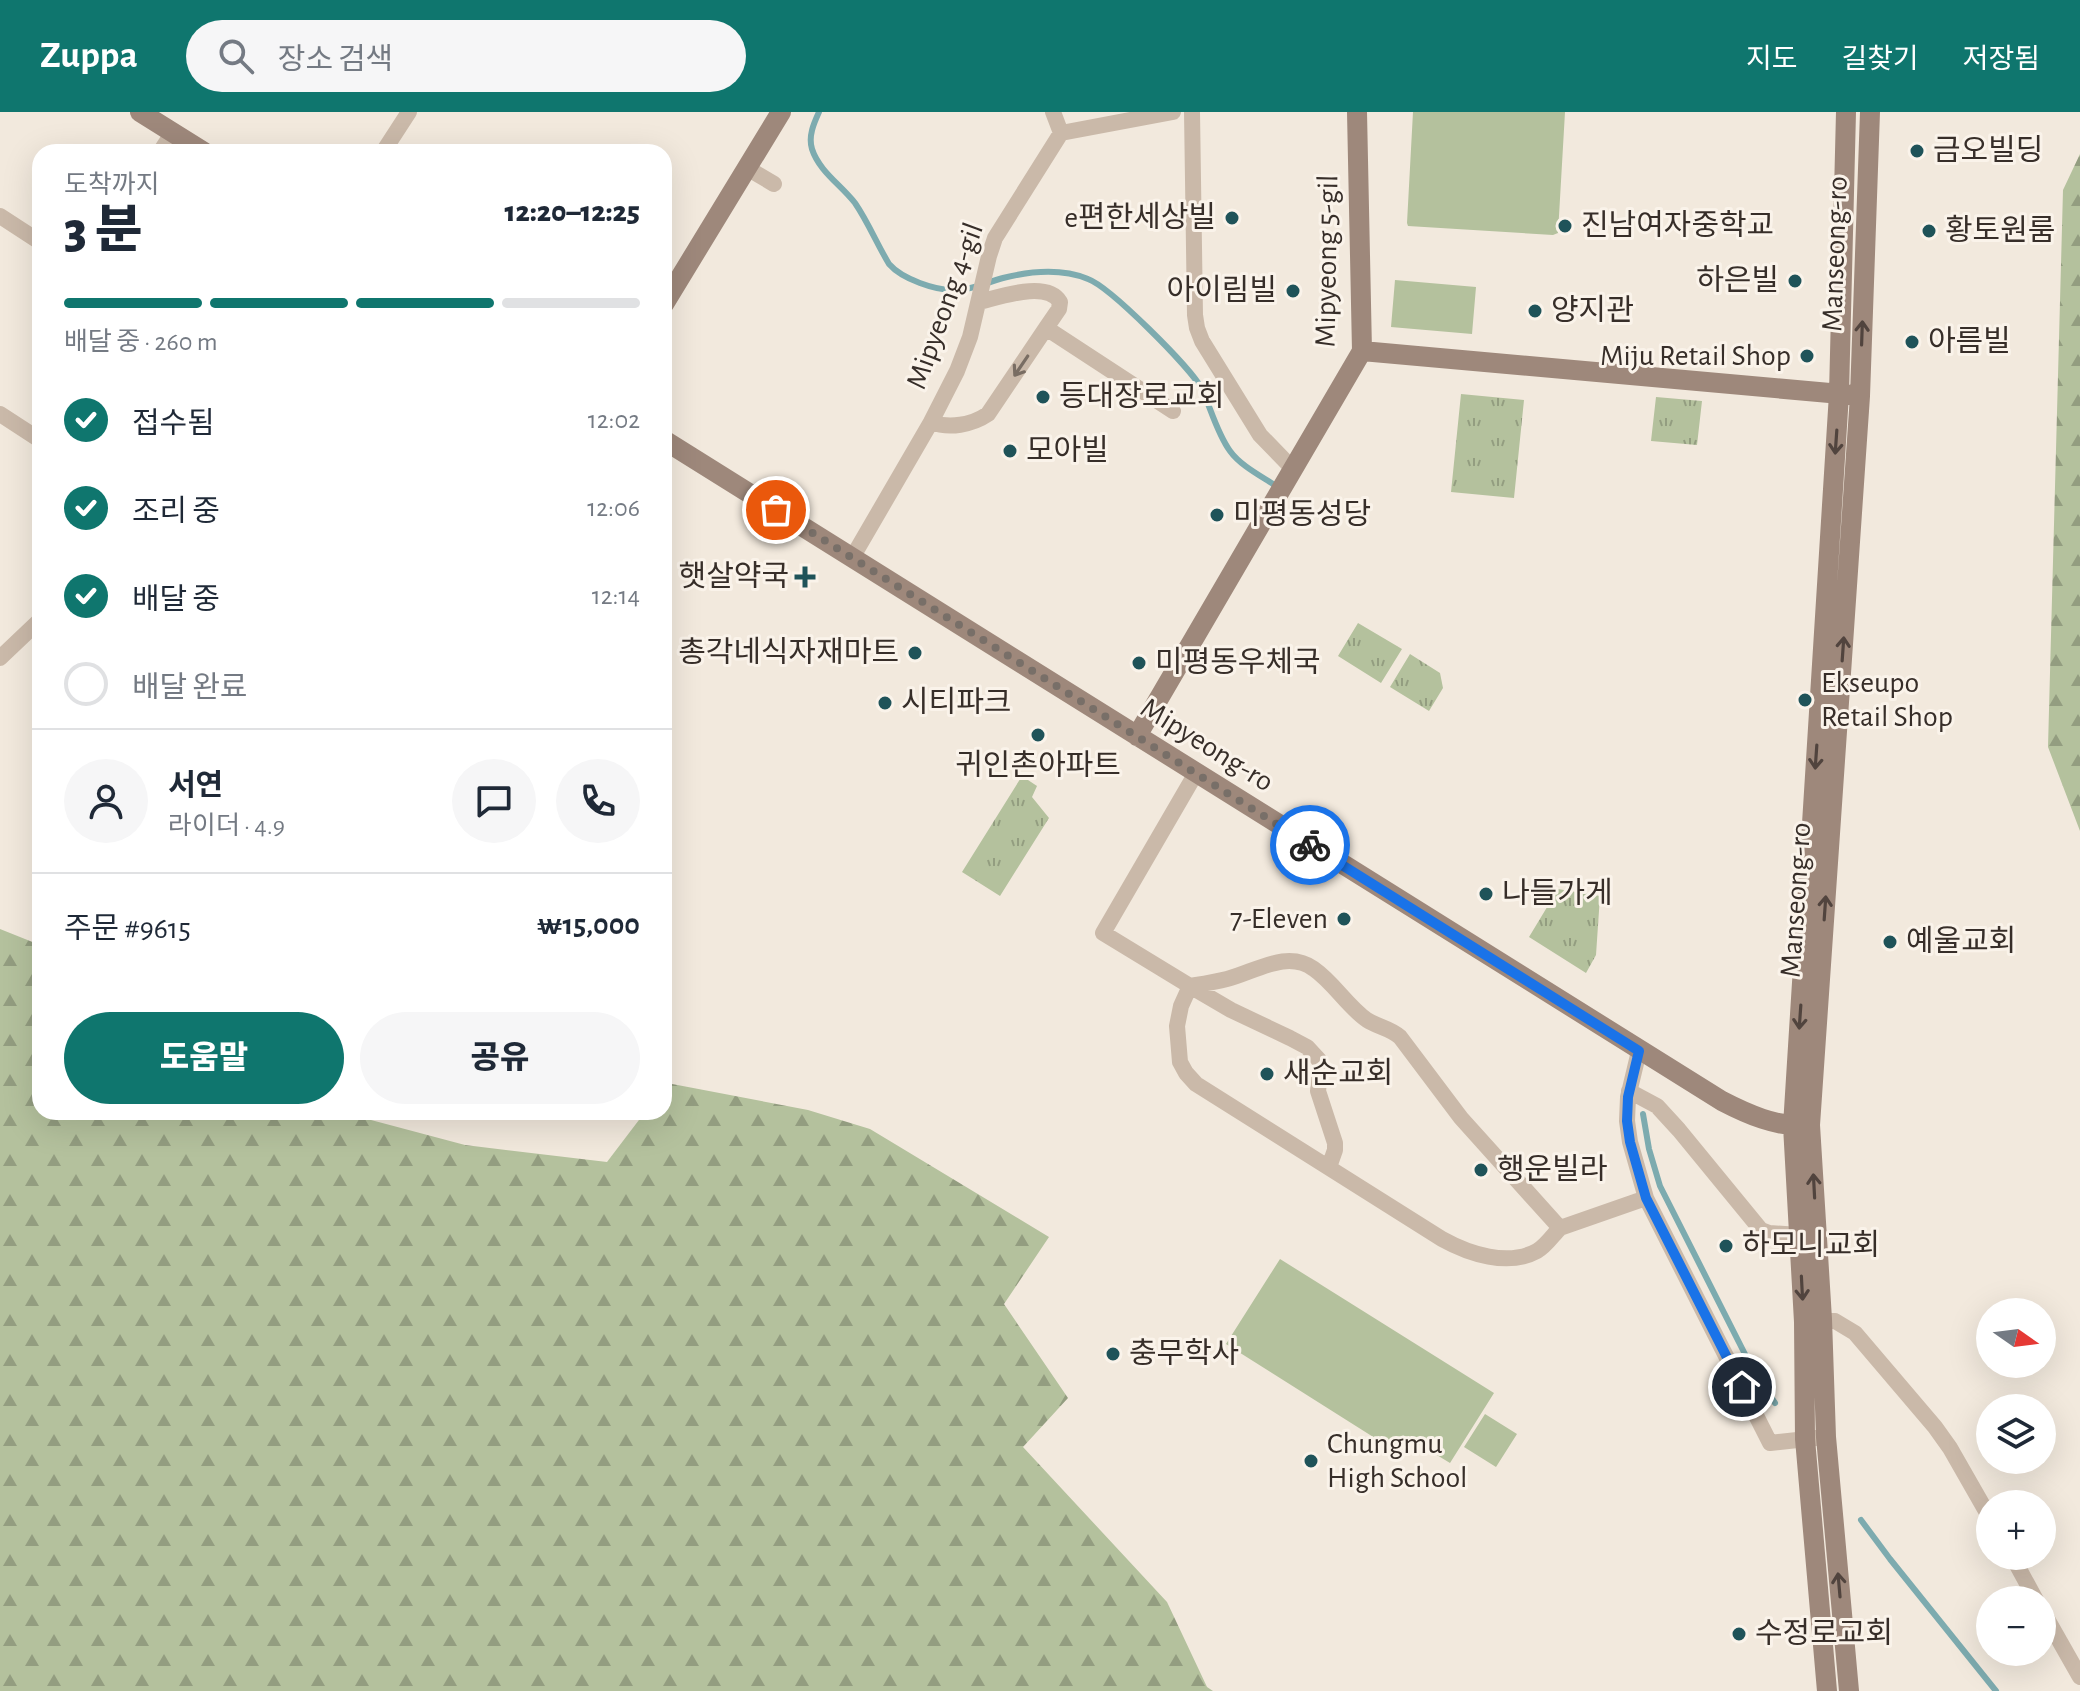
<!DOCTYPE html>
<html lang="ko">
<head>
<meta charset="utf-8">
<style>
	body { margin:0; font-family:"Alegreya Sans","Noto Sans KR",sans-serif; background:#f6f6f7; color:#1f2937; height:100vh; display:flex; flex-direction:column; font-size:30px; white-space:nowrap }
	* { box-sizing:border-box; margin:0 }
	p { font-size:26px; color:#747a83 }
	.icon { flex:none; width:44px; height:44px; fill:none; stroke:currentColor; stroke-width:2; stroke-linecap:round; stroke-linejoin:round }
	.map { position:relative; flex:1; overflow:hidden }
	.drawer { position:absolute; left:32px; top:32px; width:640px; height:976px; display:flex; flex-direction:column; background:#fff; border-radius:24px; box-shadow:0 8px 32px #0002 }
	.drawer>* { flex:none }
	.needle { width:52px; rotate:104deg }
	.tools { position:absolute; left:1976px; top:1186px; display:grid; gap:16px }
	.tools a { display:grid; place-items:center; width:80px; height:80px; border-radius:50%; background:#fff; box-shadow:0 8px 32px #0002; font-size:40px }
	.pin { position:absolute; display:grid; place-items:center; width:68px; height:68px; color:#fff; margin:-34px; border:4px solid #fff; border-radius:50%; box-shadow:0 2px 8px #0007 }
	.courier { position:absolute; display:grid; place-items:center; width:80px; height:80px; margin:-40px; border:6px solid #1a73e8; border-radius:50%; background:#fff; color:#222; box-shadow:0 2px 10px #0007 }
	.overview em { font-style:normal; font-weight:800 }
	.overview div { display:flex; flex-direction:column-reverse }
	.overview { display:flex; align-items:center; justify-content:space-between; height:136px; padding:0 32px }
	h1 { font-size:52px; font-weight:800; line-height:60px }
	.bar { display:grid; grid-template-columns:repeat(4,1fr); gap:12px 8px; align-content:center; height:96px; padding:0 32px }
	.bar i { height:10px; border-radius:6px; background:#e0e1e3 }
	.bar .on { background:#0f766e }
	.bar p { grid-column:span 4 }
	.line { display:flex; align-items:center; gap:20px; padding:0 32px; border-top:2px solid #e0e1e3 }
	.line div { flex:1 }
	.round { display:grid; place-items:center; flex:none; width:84px; height:84px; border-radius:42px; background:#f6f6f7 }
	ol { padding:0 32px; list-style:none }
	li { display:flex; align-items:center; gap:24px; height:88px }
	li p { margin-inline-start:auto }
	li .icon { padding:8px; border-radius:50%; background:#0f766e; color:#fff; stroke-width:4 }
	li:last-child { color:#747a83 }
	li i { width:44px; height:44px; border:4px solid #e0e1e3; border-radius:50% }
	.action { display:flex; gap:16px; margin-top:auto; padding:16px 32px }
	.action a { flex:1; height:92px; border-radius:48px; background:#0f766e; color:#fff; font-size:32px; font-weight:800; line-height:92px; text-align:center }
	.action a+a { background:#f6f6f7; color:#1f2937 }
	header { display:flex; align-items:center; gap:48px; box-sizing:border-box; height:112px; padding:0 40px; background:#0f766e; color:#fff }
	header strong { font-size:38px }
	nav { display:flex; gap:44px; margin-inline-start:auto; font-size:28px }
	.search { width:560px; height:72px; background:#f6f6f7; display:flex; align-items:center; gap:20px; box-sizing:border-box; padding:0 28px; border-radius:44px; color:#747a83; font-size:30px }
	.map>svg:first-child { display:block }
	.grass { fill:url(#grass-tufts) }
	.forest { fill:url(#forest-firs) }
	.pitch { fill:#b4c19d }
	.lines { fill:none; stroke-linecap:round; stroke-linejoin:round }
	.stream { stroke:#7dabaf; stroke-width:6 }
	.street { stroke:#cab9a9; stroke-width:16 }
	.secondary { stroke:#9e887b; stroke-width:20 }
	.oneway { stroke:#51443e }
	.oneway2 { stroke:#796d63 }
	.done { stroke:#786f68; stroke-width:8; stroke-dasharray:0 14.4 }
	.route { stroke:#1a73e8; stroke-width:10 }
	.poi-dot { fill:#1f5359; stroke:#faf3ea; stroke-width:3 }
	.labels { text-anchor:middle; dominant-baseline:central; stroke-width:6; stroke-linejoin:round; paint-order:stroke }
	.poi-label { font-size:30px; fill:#372e29; stroke:#faf3ea; text-anchor:start }
	.street-label { font-size:30px; fill:#372e29; stroke:#faf3ea }
</style>
</head>
<body>
<header>
<strong>Zuppa</strong>
<div class="search"><svg class="icon" aria-label="search" viewBox="0 0 24 24"><circle cx="10" cy="10" r="6"/><path d="M15 15l6 6"/></svg>장소 검색</div>
<nav><a>지도</a><a>길찾기</a><a>저장됨</a></nav>
</header>
<div class="map">
<svg width="2080" height="1579" viewBox="0 0 2080 1579">
	<defs>
		<pattern id="grass-tufts" width="24" height="20" patternUnits="userSpaceOnUse" patternTransform="scale(2)"><rect width="24" height="20" fill="#b4c19d"/><path d="M3 7l-1-3M5 7V3M7 7l1-3M15 17l-1-3M17 17v-4M19 17l1-3" fill="none" stroke="#939d80"/></pattern>
		<pattern id="forest-firs" width="22" height="20" patternUnits="userSpaceOnUse" patternTransform="scale(2)"><rect width="22" height="20" fill="#b4c19d"/><path d="M5 1l3.5 6h-7zM16 11l3.5 6h-7z" fill="#939d80"/></pattern>
	</defs>
	<rect width="100%" height="100%" fill="#f2e9dd"/>
	<path class="grass" d="M 1461,282 L 1524,288 L 1514,386 L 1451,380 Z
		M 1656,285 L 1702,289 L 1697,333 L 1651,329 Z
		M 1358,511 L 1402,537 L 1381,571 L 1338,544 Z
		M 1410,542 L 1440,561 L 1443,576 L 1429,599 L 1390,575 Z
		M 1022,664 L 1037,674 L 1032,685 L 1049,706 L 1000,784 L 962,760 Z
		M 1558,777 L 1600,784 L 1596,843 L 1586,861 L 1529,825 Z"/>
	<path class="forest" d="M 2080,42 L 2080,719 L 2048,635 L 2063,78 Z
		M 0,817 L 40,833 L 40,1000 L 341,1000 L 465,1033 L 607,1050 L 645,1000 L 664,1000 L 664,975 L 667,971 L 808,998 L 870,1017 L 1049,1125 L 1004,1192 L 1068,1286 L 1023,1335 L 1167,1490 L 1207,1575 L 1213,1579 L 0,1579 Z"/>
	<path class="pitch" d="M 1413,0 L 1565,0 L 1558,121 L 1553,123 L 1408,114 L 1407,111 Z
		M 1395,168 L 1476,175 L 1472,222 L 1391,215 Z
		M 1280,1147 L 1494,1281 L 1450,1351 L 1407,1325 L 1397,1340 L 1226,1232 Z
		M 1485,1302 L 1517,1322 L 1496,1355 L 1464,1335 Z"/>
	<g class="lines">
		<path class="stream" d="M 819,0 C 814,11 808,24 812,37 C 819,59 841,73 855,91 C 868,110 877,132 889,152 C 902,167 936,179 956,178 C 972,178 988,170 1003,166 C 1031,159 1061,156 1088,167 C 1110,175 1190,255 1202,277 C 1211,297 1217,321 1230,339 C 1240,353 1259,363 1273,372
			M 1643,1002 L 1649,1037 L 1660,1074 L 1755,1262 L 1775,1291
			M 1861,1408 L 1890,1447 L 1996,1579"/>
		<path class="street" d="M 1053,0 L 1061,21
			M 1192,0 L 1195,203 L 1197,216 L 1202,229 L 1260,323 L 1293,357
			M 160,40 L 173,20
			M 383,40 L 409,0
			M 747,56 L 774,72
			M 0,104 L 40,130
			M 1046,216 L 1173,299
			M 0,302 L 40,328
			M 931,310 C 949,317 972,313 988,302 L 1046,216 L 1059,197 L 1060,190 C 1047,168 1000,185 979,190
			M 852,446 L 931,310 L 957,259 L 970,225 L 989,144 L 995,126 L 1061,21 L 1173,0
			M 0,546 L 40,508
			M 1196,661 L 1103,821 L 1190,874 C 1202,872 1215,870 1227,867 C 1255,860 1287,837 1314,857 C 1334,871 1347,894 1367,908 C 1378,915 1390,916 1400,925 L 1461,1006 L 1560,1116 L 1646,1086
			M 1639,939 L 1628,985 L 1627,1009 L 1630,1030 L 1646,1086 L 1770,1331 L 1816,1326
			M 1629,979 L 1657,994 L 1679,1018 L 1761,1118 L 1769,1121 L 1799,1123
			M 1329,1055 L 1335,1038 L 1335,1031 L 1318,979 L 1321,953 L 1319,948 L 1307,935 L 1290,926 L 1231,898 L 1190,874 L 1181,894 L 1177,914 L 1180,950 L 1186,961 L 1196,972 C 1278,1023 1360,1075 1442,1127 C 1469,1142 1508,1155 1537,1139 C 1546,1134 1553,1123 1560,1116
			M 1810,1209 L 1835,1209 L 1855,1221 L 1935,1315 L 1950,1336 L 1990,1406
			M 2012,1444 L 2036,1488
			M 2042,1498 L 2080,1565"/>
		<path class="secondary" d="M 140,0 L 204,40
			M 664,192 L 781,0
			M 1362,239 L 1852,283
			M 664,328 L 1722,989 C 1749,1003 1775,1014 1805,1014
			M 1137,624 L 1362,239 L 1357,0
			M 1827,1579 L 1805,1327 L 1804,1210 L 1793,1014 L 1839,282 L 1846,0
			M 1849,1579 L 1826,1325 L 1822,1207 L 1810,1013 L 1860,284 L 1870,0"/>
	</g>
	<defs><path id="oneway-shaft" d="M-6 0H5M1.5-3L5.5 0L1.5 3" fill="none" stroke-width="1.6" stroke-linecap="round" stroke-linejoin="round" transform="scale(2)"/></defs>
	<g class="oneway">
		<use href="#oneway-shaft" transform="translate(1862 221) rotate(-88)"/>
		<use href="#oneway-shaft" transform="translate(1836 330) rotate(94)"/>
		<use href="#oneway-shaft" transform="translate(1843 537) rotate(-86)"/>
		<use href="#oneway-shaft" transform="translate(1816 645) rotate(94)"/>
		<use href="#oneway-shaft" transform="translate(1825 796) rotate(-86)"/>
		<use href="#oneway-shaft" transform="translate(1800 905) rotate(94)"/>
		<use href="#oneway-shaft" transform="translate(1814 1074) rotate(-93)"/>
		<use href="#oneway-shaft" transform="translate(1802 1176) rotate(87)"/>
		<use href="#oneway-shaft" transform="translate(1839 1473) rotate(-95)"/>
	</g>
	<use class="oneway2" href="#oneway-shaft" transform="translate(1021 254) rotate(124)"/>
	<g class="lines">
		<path class="done" d="M 776,398 L 1310,733"/>
		<path class="route" d="M 1310,733 L 1639,939 L 1628,985 L 1627,1009 L 1630,1030 L 1646,1086 L 1742,1275"/>
	</g>
	<g class="poi-dot">
		<circle cx="1917" cy="39" r="8"/>
		<circle cx="1232" cy="106" r="8"/>
		<circle cx="1565" cy="114" r="8"/>
		<circle cx="1929" cy="119" r="8"/>
		<circle cx="1795" cy="169" r="8"/>
		<circle cx="1293" cy="179" r="8"/>
		<circle cx="1535" cy="199" r="8"/>
		<circle cx="1912" cy="230" r="8"/>
		<circle cx="1807" cy="244" r="8"/>
		<circle cx="1043" cy="285" r="8"/>
		<circle cx="1010" cy="339" r="8"/>
		<circle cx="1217" cy="403" r="8"/>
		<path d="M801 453h8v8h8v8h-8v8h-8v-8h-8v-8h8z"/>
		<circle cx="915" cy="541" r="8"/>
		<circle cx="1139" cy="551" r="8"/>
		<circle cx="1805" cy="588" r="8"/>
		<circle cx="885" cy="591" r="8"/>
		<circle cx="1038" cy="623" r="8"/>
		<circle cx="1486" cy="782" r="8"/>
		<circle cx="1344" cy="807" r="8"/>
		<circle cx="1890" cy="830" r="8"/>
		<circle cx="1267" cy="962" r="8"/>
		<circle cx="1481" cy="1058" r="8"/>
		<circle cx="1726" cy="1134" r="8"/>
		<circle cx="1113" cy="1242" r="8"/>
		<circle cx="1311" cy="1349" r="8"/>
		<circle cx="1739" cy="1522" r="8"/>
	</g>
	<g class="labels">
		<g class="poi-label">
			<text x="1933" y="39">금오빌딩</text>
			<text x="1216" y="106" text-anchor="end">e편한세상빌</text>
			<text x="1581" y="114">진남여자중학교</text>
			<text x="1945" y="119">황토원룸</text>
			<text x="1779" y="169" text-anchor="end">하은빌</text>
			<text x="1277" y="179" text-anchor="end">아이림빌</text>
			<text x="1551" y="199">양지관</text>
			<text x="1928" y="230">아름빌</text>
			<text x="1791" y="244" text-anchor="end">Miju Retail Shop</text>
			<text x="1059" y="285">등대장로교회</text>
			<text x="1026" y="339">모아빌</text>
			<text x="1233" y="403">미평동성당</text>
			<text x="789" y="465" text-anchor="end">햇살약국</text>
			<text x="899" y="541" text-anchor="end">총각네식자재마트</text>
			<text x="1155" y="551">미평동우체국</text>
			<text x="1821" y="571">Ekseupo<tspan x="1821" dy="34">Retail Shop</tspan></text>
			<text x="901" y="591">시티파크</text>
			<text x="1038" y="654" text-anchor="middle">귀인촌아파트</text>
			<text x="1502" y="782">나들가게</text>
			<text x="1328" y="807" text-anchor="end">7-Eleven</text>
			<text x="1906" y="830">예울교회</text>
			<text x="1283" y="962">새순교회</text>
			<text x="1497" y="1058">행운빌라</text>
			<text x="1742" y="1134">하모니교회</text>
			<text x="1129" y="1242">충무학사</text>
			<text x="1327" y="1332">Chungmu<tspan x="1327" dy="34">High School</tspan></text>
			<text x="1755" y="1522">수정로교회</text>
		</g>
		<g class="street-label">
			<text transform="translate(1835 142) rotate(-88)">Manseong-ro</text>
			<text transform="translate(1327 149) rotate(-89)">Mipyeong 5-gil</text>
			<text transform="translate(945 194) rotate(-70)">Mipyeong 4-gil</text>
			<text transform="translate(1207 633) rotate(32)">Mipyeong-ro</text>
			<text transform="translate(1796 788) rotate(-86)">Manseong-ro</text>
		</g>
	</g>
</svg>
<div class="tools">
<a><svg class="needle" viewBox="-14 -14 28 28"><path d="M0-13l5 13h-10z" fill="#e53935"/><path d="M0 13l5-13h-10z" fill="#747a83"/></svg></a>
<a><svg class="icon" aria-label="layers" viewBox="0 0 24 24"><path d="M12 4l9 5-9 5-9-5zM3 14l9 5 9-5"/></svg></a>
<a>+</a>
<a>−</a>
</div>
<div class="pin" style="left:776px;top:398px;background:#ea580c"><svg class="icon" aria-label="bag" viewBox="0 0 24 24"><path d="M5 8h14l-1 12H6zM9 8a3 3 0 0 1 6 0"/></svg></div>
<div class="pin" style="left:1742px;top:1275px;background:#1f2937"><svg class="icon" aria-label="home" viewBox="0 0 24 24"><path d="M3 11l9-7 9 7M6 9v11h12V9"/></svg></div>
<div class="courier" style="left:1310px;top:733px"><svg class="icon" aria-label="bike" viewBox="0 0 24 24"><circle cx="6" cy="16" r="4"/><circle cx="18" cy="16" r="4"/><path d="M6 16l4-8h5l3 8M10 8l3 8H6M13 5h3"/></svg></div>
<section class="drawer">
<div class="overview"><div><h1>3 분</h1><p>도착까지</p></div><em>12:20–12:25</em></div>
<div class="bar"><i class="on"></i><i class="on"></i><i class="on"></i><i></i><p>배달 중 · 260 m</p></div>
<ol>
<li><svg class="icon" aria-label="check" viewBox="0 0 24 24"><path d="M5 12l5 5 9-10"/></svg>접수됨<p>12:02</p></li>
<li><svg class="icon" aria-label="check" viewBox="0 0 24 24"><path d="M5 12l5 5 9-10"/></svg>조리 중<p>12:06</p></li>
<li><svg class="icon" aria-label="check" viewBox="0 0 24 24"><path d="M5 12l5 5 9-10"/></svg>배달 중<p>12:14</p></li>
<li><i></i>배달 완료</li>
</ol>
<div class="line" style="height:144px"><a class="round"><svg class="icon" aria-label="person" viewBox="0 0 24 24"><circle cx="12" cy="8" r="4"/><path d="M4 21q1-7 8-7t8 7"/></svg></a><div><b>서연</b><p>라이더 · 4.9</p></div><a class="round"><svg class="icon" aria-label="chat" viewBox="0 0 24 24"><path d="M4 5h16v11H9l-5 4z"/></svg></a><a class="round"><svg class="icon" aria-label="phone" viewBox="0 0 24 24"><path d="M5 4h4l2 5-3 2q2 4 5 5l2-3 5 2v4C11 20 4 13 5 4z"/></svg></a></div>
<div class="line" style="height:104px"><div>주문 #9615</div><b>₩15,000</b></div>
<div class="action"><a>도움말</a><a>공유</a></div>
</section>
</div>
</body>
</html>
